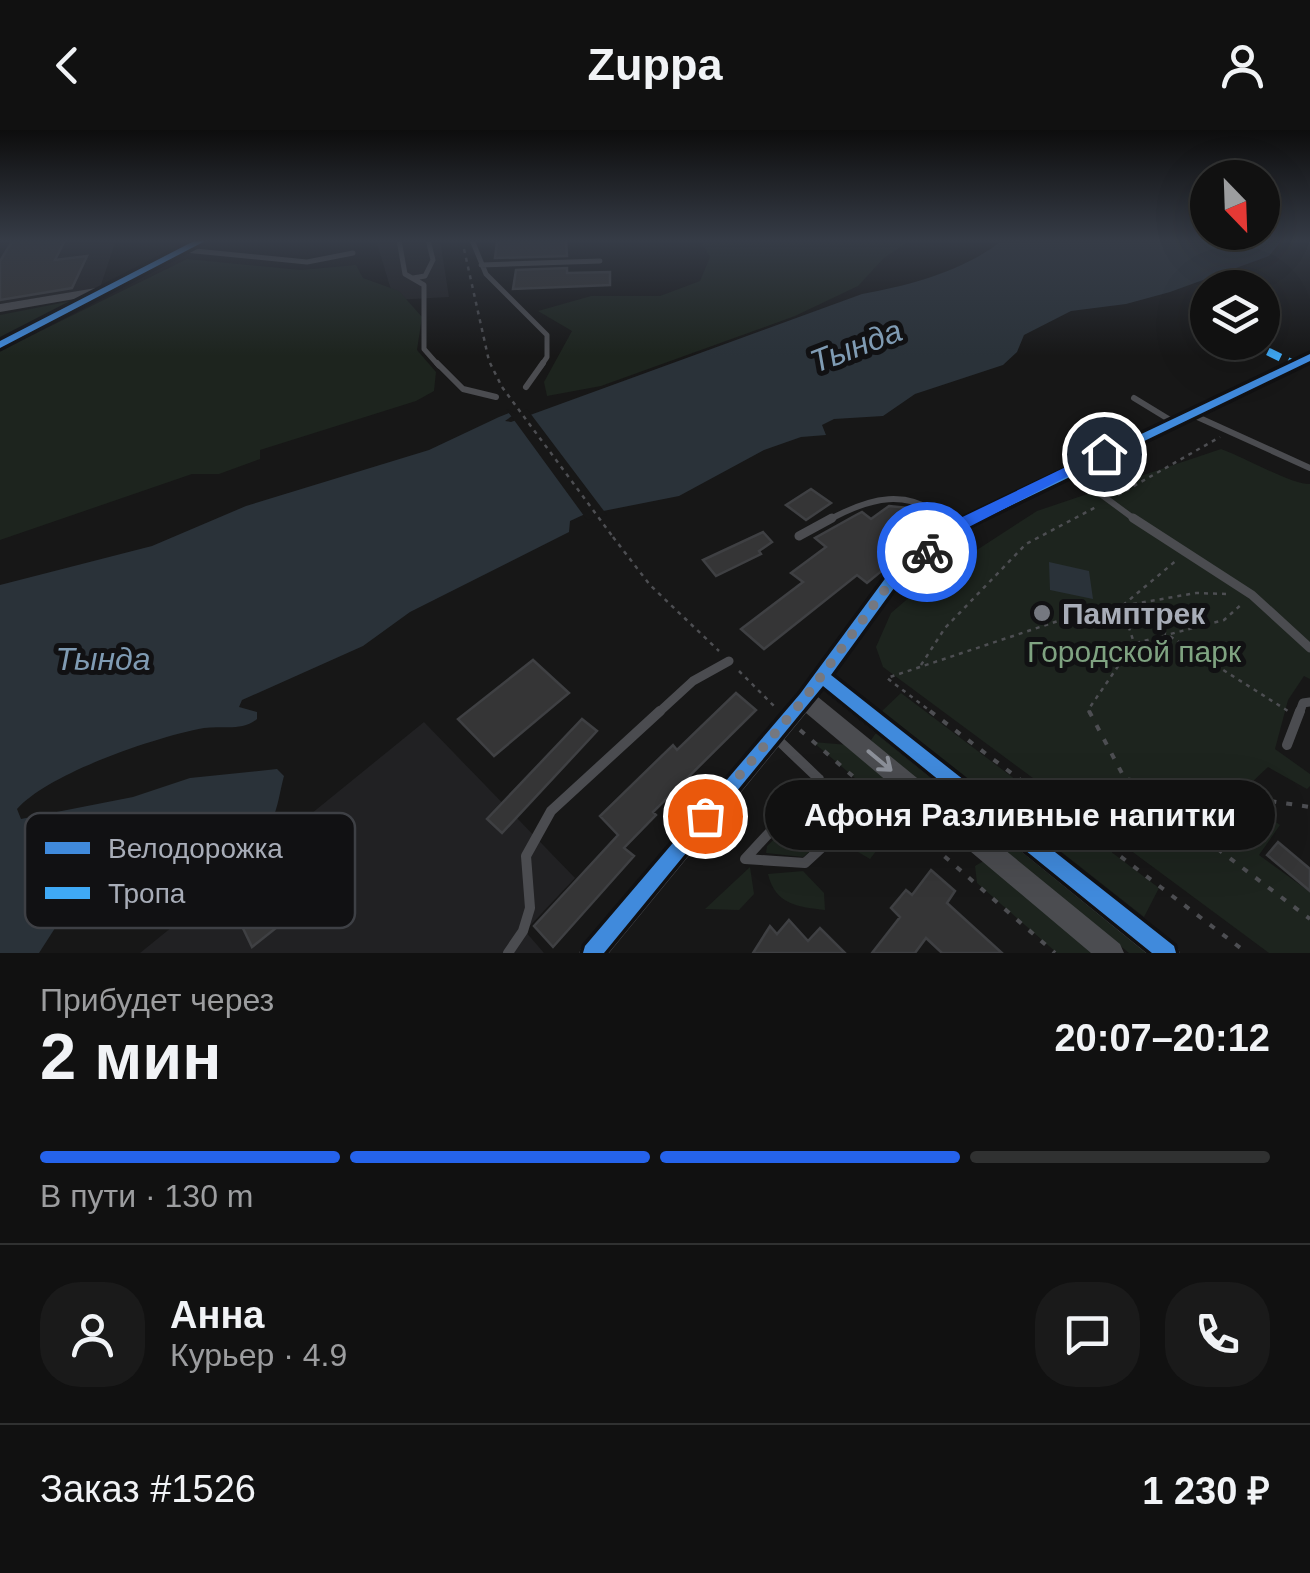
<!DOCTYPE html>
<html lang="ru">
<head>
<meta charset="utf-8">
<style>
	body { margin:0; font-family:Helvetica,sans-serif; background:#1a1a1a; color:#f1f3f6; height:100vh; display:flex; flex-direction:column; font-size:38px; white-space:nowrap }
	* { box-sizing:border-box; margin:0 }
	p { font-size:32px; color:#9c9d9f }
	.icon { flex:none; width:55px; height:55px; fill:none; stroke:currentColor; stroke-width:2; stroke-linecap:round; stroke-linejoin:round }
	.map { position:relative; height:823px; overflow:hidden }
	.panel { display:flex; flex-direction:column; background:#111; flex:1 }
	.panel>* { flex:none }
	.needle { width:65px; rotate:157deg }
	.tools { position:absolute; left:1190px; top:30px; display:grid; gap:20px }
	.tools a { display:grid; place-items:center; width:90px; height:90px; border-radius:50%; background:#111; box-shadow:0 10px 40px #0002,0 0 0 2px #303131; font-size:50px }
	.pin { position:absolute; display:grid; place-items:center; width:85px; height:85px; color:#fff; margin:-42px; border:5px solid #fff; border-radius:50%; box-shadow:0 2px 10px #0007 }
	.courier { position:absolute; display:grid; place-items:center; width:100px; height:100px; margin:-50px; border:8px solid #2563eb; border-radius:50%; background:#fff; color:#222; box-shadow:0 2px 12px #0007 }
	.bubble { position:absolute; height:70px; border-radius:35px; background:#111; box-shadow:0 10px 40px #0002,0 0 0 2px #303131; font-size:32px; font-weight:700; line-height:70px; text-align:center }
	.summary em { font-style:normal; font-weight:700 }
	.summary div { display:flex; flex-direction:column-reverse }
	.summary { display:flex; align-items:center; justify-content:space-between; height:170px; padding:0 40px }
	h1 { font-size:65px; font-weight:700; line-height:75px }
	.bar { display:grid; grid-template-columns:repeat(4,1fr); gap:15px 10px; align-content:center; height:120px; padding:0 40px }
	.bar i { height:12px; border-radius:8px; background:#303131 }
	.bar .active { background:#2563eb }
	.bar p { grid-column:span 4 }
	.line { display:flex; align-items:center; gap:25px; padding:0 40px; border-top:2px solid #303131 }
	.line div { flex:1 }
	.round { display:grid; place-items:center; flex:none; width:105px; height:105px; border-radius:40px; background:#1a1a1a }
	header { display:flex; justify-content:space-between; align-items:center; height:130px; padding:0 40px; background:#111; font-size:45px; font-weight:700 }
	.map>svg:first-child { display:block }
	.built { fill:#212123 }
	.green { fill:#1d241e }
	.water { fill:#2a3239 }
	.pier { fill:#171717 }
	.building { fill:#353536; stroke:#3f4043; stroke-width:2.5 }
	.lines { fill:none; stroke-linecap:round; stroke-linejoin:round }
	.path-far1 { stroke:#4d4e52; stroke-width:2.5; stroke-dasharray:4 5; stroke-linecap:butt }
	.path { stroke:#4d4e52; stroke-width:4; stroke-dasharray:6 10; stroke-linecap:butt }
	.service-far3 { stroke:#4b4c50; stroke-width:5 }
	.service-far2 { stroke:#4b4c50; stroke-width:6 }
	.service-far1 { stroke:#4b4c50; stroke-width:9 }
	.service { stroke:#4b4c50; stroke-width:10 }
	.minor { fill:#4b4c50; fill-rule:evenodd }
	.tertiary { fill:#4b4c50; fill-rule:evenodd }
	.path-bridge { stroke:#4d4e52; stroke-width:2.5; stroke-dasharray:4 5; stroke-linecap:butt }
	.quiet-far1 { stroke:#3fa9f5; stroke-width:8; stroke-dasharray:14 8; stroke-linecap:butt }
	.quiet { stroke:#3fa9f5; stroke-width:9; stroke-dasharray:18 9; stroke-linecap:butt }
	.cycleway-casing { stroke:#111113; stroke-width:7 }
	.cycleway { fill:#408adc; fill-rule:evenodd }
	.oneway { stroke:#8c9099 }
	.route { fill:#2563eb }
	.done { stroke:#757880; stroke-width:10; stroke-dasharray:0 18 }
	.poi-dot { fill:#757880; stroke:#111113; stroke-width:4 }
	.labels { text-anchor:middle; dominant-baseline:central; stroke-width:10; stroke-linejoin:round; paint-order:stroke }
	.poi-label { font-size:30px; font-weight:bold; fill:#a8adb8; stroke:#111113; text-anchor:start }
	.park-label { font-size:30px; fill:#7fa381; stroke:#111113 }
	.water-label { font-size:32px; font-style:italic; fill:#7f9bb3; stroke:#111113 }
	.key { fill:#111113; stroke:#3e4045; stroke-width:2.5 }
	.key-label { font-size:28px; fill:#a8adb8 }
</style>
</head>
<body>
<header><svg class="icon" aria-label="back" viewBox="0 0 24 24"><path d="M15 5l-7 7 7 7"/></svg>Zuppa<svg class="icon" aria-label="person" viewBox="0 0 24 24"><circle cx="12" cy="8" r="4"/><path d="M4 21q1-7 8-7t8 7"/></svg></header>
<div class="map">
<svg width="1310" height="823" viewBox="0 0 1310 823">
	<rect width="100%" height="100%" fill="#171717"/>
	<path class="built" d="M 0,110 L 116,110 L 100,158 L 0,174 Z
		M 376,110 L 440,110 L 449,167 L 394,170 Z
		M 424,592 L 575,748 L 525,801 L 544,823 L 140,823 Z"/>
	<path class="green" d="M 700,110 L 911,110 L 884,128 L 858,156 L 795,186 L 601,256 L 547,266 L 544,252 L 572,201 L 538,181 L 591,166 L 660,166 L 700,151 L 710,127 Z
		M 187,129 L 301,140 L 356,135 L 363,148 L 399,161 L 422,187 L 417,220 L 436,242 L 434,261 L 416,271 L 260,320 L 260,329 L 219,344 L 192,344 L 0,410 L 0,221 Z
		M 71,171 L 69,175 L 0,209 L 0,185 Z
		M 1221,319 C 1244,327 1292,355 1310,354 L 1310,549 L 1304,546 L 1288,570 L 1275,619 L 1310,644 L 1310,656 L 1307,659 L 1268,637 L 1250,654 L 1250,673 L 1280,695 L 1259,725 L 1310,762 L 1310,823 L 1269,823 L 883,537 L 876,517 L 891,483 L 926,453 L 1037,381 Z
		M 901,563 L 1159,758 L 1144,787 L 882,581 Z
		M 876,603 L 881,604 L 1151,823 L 1129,823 L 875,615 L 871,610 Z
		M 813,612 L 849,615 L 953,701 L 940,721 Z
		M 861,676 L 891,702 L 870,729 L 851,718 L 832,697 L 833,684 Z
		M 806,679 L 816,681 L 822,711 L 803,727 L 766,723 L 767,716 Z
		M 987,729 L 1099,823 L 1057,823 L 977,753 L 975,736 Z
		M 750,737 L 754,764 L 739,780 L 705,779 Z
		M 803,741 L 824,763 L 825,780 C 799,777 775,775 768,744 Z"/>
	<path class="water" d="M 1003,110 L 1282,110 L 1269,126 L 1170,162 L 1126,174 L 1071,181 L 1024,205 L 1017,222 L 1003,235 L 915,264 L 883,286 L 834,289 L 822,295 L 826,305 L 801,307 L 764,320 L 679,366 L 583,385 L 570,391 L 569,402 L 410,482 L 363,516 L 242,570 L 239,577 L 257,582 L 257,589 C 241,602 223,595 204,598 C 155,607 49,643 17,679 L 21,689 L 133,667 L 190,648 L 277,639 L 284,646 C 280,660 278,679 271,692 C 247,738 189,739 143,745 L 130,731 L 93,739 L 39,823 L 0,823 L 0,455 L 152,416 L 246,376 L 429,320 L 499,287 L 509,283 L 512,286 L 505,291 L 511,292 L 862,164 C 912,155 963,141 1003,110 Z
		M 1049,432 L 1089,441 L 1093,469 L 1050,460 Z"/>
	<path class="pier" d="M 506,279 L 517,284 L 527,279 L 607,385 L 587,390 Z"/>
	<path class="building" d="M 13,110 L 65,110 L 55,130 L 87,126 L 72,158 L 0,170 L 0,131 Z
		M 504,110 L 566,110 L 567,126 L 495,128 L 497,112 Z
		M 567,138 L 567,143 L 610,142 L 610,155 L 513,159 L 516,140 Z
		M 811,359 L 831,373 L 806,390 L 786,375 Z
		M 889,376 L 908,378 L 926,390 L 901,409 L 912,416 L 867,453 L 857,445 L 764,519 L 741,499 L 803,452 L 791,443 L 826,417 L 815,408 L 856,385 L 862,382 L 871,389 Z
		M 763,402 L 772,412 L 759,421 L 761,424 L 716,446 L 703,430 Z
		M 533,530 L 569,563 L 494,626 L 458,589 Z
		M 736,563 L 756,580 L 653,682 L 656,685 L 624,718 L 634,726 L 553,817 L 534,796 L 618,705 L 600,686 L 673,615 L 677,620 Z
		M 582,589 L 597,601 L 502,703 L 487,689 Z
		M 1278,712 L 1310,739 L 1310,761 L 1267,725 Z
		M 931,740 L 955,761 L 947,773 L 1002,823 L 942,823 L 926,808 L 915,823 L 872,823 L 900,787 L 891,778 L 906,760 L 912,765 Z
		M 264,776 L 276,798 L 252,817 L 241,794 Z
		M 789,790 L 808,811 L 820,798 L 845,823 L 753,823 L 770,796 L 777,804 Z"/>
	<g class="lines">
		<path class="path-far1" d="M 464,119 L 489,231 L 502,257
			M 1118,365 L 1220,307
			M 613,407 L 650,455 L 719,521
			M 1226,464 L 1196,463 L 1122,476 L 1288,581
			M 1136,513 L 1224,490 L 1243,473
			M 921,535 L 945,498 L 1026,414 L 1098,376
			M 739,541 L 776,578
			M 934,584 L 887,548 L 1082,483 L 1122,476
			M 1090,584 L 1088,580 L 1134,513 L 1122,476 L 1178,429"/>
		<path class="path" d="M 930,581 L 1247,823
			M 1089,581 L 1125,649 L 1310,677
			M 800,600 L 1055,823
			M 1128,651 L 1310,789"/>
		<path class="service-far3" d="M 399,110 L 405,144 L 424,155 L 424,219 L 439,236
			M 472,110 L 486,144 L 547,205 L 547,227 L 541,236
			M 185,120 L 307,132 L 353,123
			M 481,135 L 600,131
			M 413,148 L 425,146 L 433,130 L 428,110"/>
		<path class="service-far2" d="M 437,233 L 463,259 L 496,267
			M 526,257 L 543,233
			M 1134,268 L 1175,293
			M 1193,285 L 1310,338
			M 1068,340 L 1137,391
			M 827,391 C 870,367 908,357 948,391"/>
		<path class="service-far1" d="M 945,388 L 956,397
			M 1133,388 L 1252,465 L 1310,518
			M 799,406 L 832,388
			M 657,584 L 693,551 L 729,531
			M 1299,584 L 1303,573 L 1310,572"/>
		<path class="service" d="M 776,608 L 819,649
			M 1287,615 L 1300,581
			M 819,649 L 830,710 L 805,733 L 745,729 Z
			M 508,823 L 523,801 L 530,778 L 526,726 L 551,681 L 660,581"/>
		<path class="minor" d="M 105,157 L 110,160 L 108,162 L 0,218 L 0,211 Z"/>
		<path class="tertiary" d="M 194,110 L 208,110 L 109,163 L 0,182 L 0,174 L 102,157 Z
			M 1310,223 L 1310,232 L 962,401 L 898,455 L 834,545 L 1176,814 L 1180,823 L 1146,823 L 823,560 L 818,567 L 1120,814 L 1124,823 L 1091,823 L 806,583 L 609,823 L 579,823 L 583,814 L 798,562 L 886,445 L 950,393 Z"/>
		<path class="path-bridge" d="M 502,257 L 613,407"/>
		<path class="quiet-far1" d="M 1203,192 L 1208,194
			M 1248,212 L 1296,235"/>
		<path class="quiet" d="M 1292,233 L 1296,235"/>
		<g class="cycleway-casing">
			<path id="cycleway" d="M 196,110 L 207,110 L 0,218 L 0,211 Z
				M 1310,224 L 1310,231 L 960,400 L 897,454 L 831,545 L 1174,816 L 1176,823 L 1152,823 L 823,556 L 604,823 L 583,823 L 585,816 L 800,564 L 887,446 L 952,394 Z"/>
		</g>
		<use href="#cycleway" class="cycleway"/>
	</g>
	<defs><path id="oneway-shaft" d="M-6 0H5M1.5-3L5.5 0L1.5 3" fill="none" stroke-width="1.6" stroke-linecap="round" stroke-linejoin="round" transform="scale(2.5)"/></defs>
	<use class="oneway" href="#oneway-shaft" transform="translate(880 631) rotate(40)"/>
	<linearGradient id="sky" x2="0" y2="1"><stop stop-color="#0d0d0d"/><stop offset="0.49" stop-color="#363c47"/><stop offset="1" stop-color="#363c47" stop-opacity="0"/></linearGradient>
	<rect width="1310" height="226" fill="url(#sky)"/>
	<path class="route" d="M 1099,321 L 1111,324 L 961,401 L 933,426 L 921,426 L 921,417 L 950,393 Z"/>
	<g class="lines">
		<path class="done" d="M 705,686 L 805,568 L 892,450 L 927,422"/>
	</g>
	<circle class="poi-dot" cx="1042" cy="483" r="10"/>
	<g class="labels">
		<g class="poi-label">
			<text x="1062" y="483">Памптрек</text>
		</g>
		<g class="park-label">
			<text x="1134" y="521">Городской парк</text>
		</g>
		<g class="water-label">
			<text transform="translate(856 216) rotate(-21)">Тында</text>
			<text x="103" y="529">Тында</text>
		</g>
	</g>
	<rect x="25" y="683" width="330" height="115" rx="15" class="key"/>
	<rect x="45" y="712" width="45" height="12" fill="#408adc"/>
	<rect x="45" y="757" width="45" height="12" fill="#3fa9f5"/>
	<g class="key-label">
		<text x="108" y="728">Велодорожка</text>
		<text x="108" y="773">Тропа</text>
	</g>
</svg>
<div class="tools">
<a><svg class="needle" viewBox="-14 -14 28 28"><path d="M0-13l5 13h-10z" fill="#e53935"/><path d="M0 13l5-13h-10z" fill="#9c9d9f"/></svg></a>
<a><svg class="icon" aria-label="layers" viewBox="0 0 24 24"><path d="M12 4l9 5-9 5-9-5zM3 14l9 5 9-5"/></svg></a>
</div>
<div class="pin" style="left:705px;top:686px;background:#ea580c"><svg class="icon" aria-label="bag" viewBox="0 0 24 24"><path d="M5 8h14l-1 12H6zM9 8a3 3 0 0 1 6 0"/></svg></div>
<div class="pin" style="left:1104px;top:324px;background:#1f2937"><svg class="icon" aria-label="home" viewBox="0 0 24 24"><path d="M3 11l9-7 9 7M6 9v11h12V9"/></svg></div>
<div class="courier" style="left:927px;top:422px"><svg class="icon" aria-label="bike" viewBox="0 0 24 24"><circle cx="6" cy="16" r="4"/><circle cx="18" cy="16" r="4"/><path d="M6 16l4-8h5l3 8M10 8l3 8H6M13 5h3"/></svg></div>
<div class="bubble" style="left:765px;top:650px;width:510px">Афоня Разливные напитки</div>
</div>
<section class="panel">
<div class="summary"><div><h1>2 мин</h1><p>Прибудет через</p></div><em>20:07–20:12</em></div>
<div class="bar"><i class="active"></i><i class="active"></i><i class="active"></i><i></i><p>В пути · 130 m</p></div>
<div class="line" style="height:180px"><a class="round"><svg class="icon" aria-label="person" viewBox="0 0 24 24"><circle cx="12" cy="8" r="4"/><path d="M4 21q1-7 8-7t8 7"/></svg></a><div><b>Анна</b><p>Курьер · 4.9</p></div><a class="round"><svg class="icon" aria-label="chat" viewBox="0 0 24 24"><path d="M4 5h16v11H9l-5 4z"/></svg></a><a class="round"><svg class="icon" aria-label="phone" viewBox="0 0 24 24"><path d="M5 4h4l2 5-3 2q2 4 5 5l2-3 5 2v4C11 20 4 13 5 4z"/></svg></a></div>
<div class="line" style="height:130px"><div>Заказ #1526</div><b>1 230 ₽</b></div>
</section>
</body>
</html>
